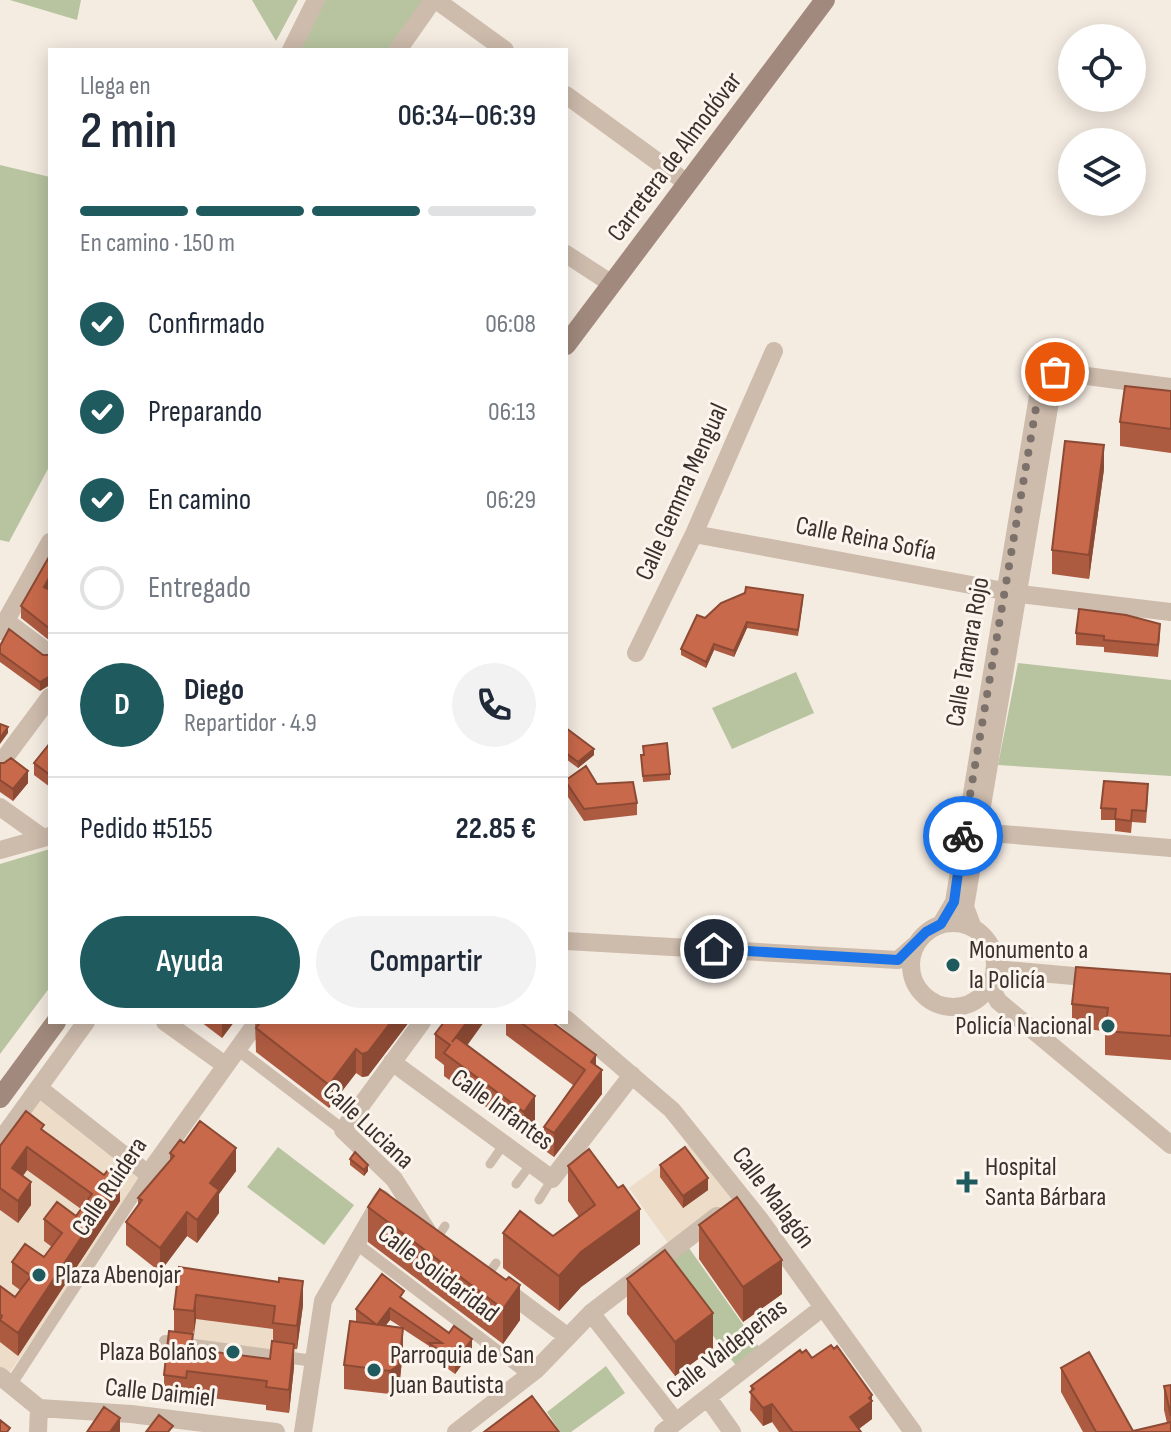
<!DOCTYPE html>
<html lang="es">
<head>
<meta charset="utf-8">
<style>
	body { margin:0; font-family:"Sofia Sans Condensed",sans-serif; background:#f2f2f3; color:#1f2937; height:100vh; display:flex; flex-direction:column; font-size:30px; white-space:nowrap }
	* { box-sizing:border-box; margin:0 }
	p { font-size:26px; color:#747a83 }
	.icon { flex:none; width:44px; height:44px; fill:none; stroke:currentColor; stroke-width:2; stroke-linecap:round; stroke-linejoin:round }
	.map { position:relative; flex:1; overflow:hidden }
	.drawer { position:absolute; left:48px; top:48px; width:520px; height:976px; display:flex; flex-direction:column; background:#fff; border-radius:0px; box-shadow:0 4px 20px #0003 }
	.drawer>* { flex:none }
	.buttons { position:absolute; left:1058px; top:24px; display:grid; gap:16px }
	.buttons a { display:grid; place-items:center; width:88px; height:88px; border-radius:50%; background:#fff; box-shadow:0 4px 20px #0003; font-size:40px }
	.pin { position:absolute; display:grid; place-items:center; width:68px; height:68px; color:#fff; margin:-34px; border:4px solid #fff; border-radius:50%; box-shadow:0 2px 8px #0007 }
	.courier { position:absolute; display:grid; place-items:center; width:80px; height:80px; margin:-40px; border:6px solid #1a73e8; border-radius:50%; background:#fff; color:#222; box-shadow:0 2px 10px #0007 }
	.headline em { font-style:normal; font-weight:600 }
	.headline div { display:flex; flex-direction:column-reverse }
	.headline { display:flex; align-items:center; justify-content:space-between; height:136px; padding:0 32px }
	h1 { font-size:52px; font-weight:600; line-height:60px }
	.bar { display:grid; grid-template-columns:repeat(4,1fr); gap:12px 8px; align-content:center; height:96px; padding:0 32px }
	.bar i { height:10px; border-radius:6px; background:#e0e1e3 }
	.bar .active { background:#1f5a5e }
	.bar p { grid-column:span 4 }
	.line { display:flex; align-items:center; gap:20px; padding:0 32px; border-top:2px solid #e0e1e3 }
	.line div { flex:1 }
	.round { display:grid; place-items:center; flex:none; width:84px; height:84px; border-radius:42px; background:#f2f2f3 }
	ol { padding:0 32px; list-style:none }
	li { display:flex; align-items:center; gap:24px; height:88px }
	li p { margin-inline-start:auto }
	li .icon { padding:8px; border-radius:50%; background:#1f5a5e; color:#fff; stroke-width:4 }
	li:last-child { color:#747a83 }
	li i { width:44px; height:44px; border:4px solid #e0e1e3; border-radius:50% }
	.primary-button { display:flex; gap:16px; margin-top:auto; padding:16px 32px }
	.primary-button a { flex:1; height:92px; border-radius:48px; background:#1f5a5e; color:#fff; font-size:32px; font-weight:600; line-height:92px; text-align:center }
	.primary-button a+a { background:#f2f2f3; color:#1f2937 }
	.map>svg:first-child { display:block }
	.green { fill:#b8c4a0 }
	.plaza { fill:#ecdcc8 }
	.lines { fill:none; stroke-linecap:round; stroke-linejoin:round }
	.service { stroke:#cdbbac; stroke-width:9 }
	.pedestrian { stroke:#cdbbac; stroke-width:12 }
	.minor { stroke:#cdbbac; stroke-width:18 }
	.secondary { stroke:#a18a7d; stroke-width:20 }
	.wall { fill:#ac5a40; fill-rule:evenodd }
	.shaded-wall { fill:#8c4a34 }
	.building { fill:#c8694b; stroke:#8c4a34; stroke-width:2 }
	.done { stroke:#7c716b; stroke-width:8; stroke-dasharray:0 14.4 }
	.route { stroke:#1a73e8; stroke-width:10 }
	.poi-dot { fill:#1f5a5e; stroke:#fbf5ee; stroke-width:3 }
	.labels { text-anchor:middle; dominant-baseline:central; stroke-width:6; stroke-linejoin:round; paint-order:stroke }
	.street-label { font-size:26px; fill:#3b302b; stroke:#fbf5ee }
	.poi-label { font-size:26px; fill:#3b302b; stroke:#fbf5ee; text-anchor:start }
</style>
</head>
<body>
<div class="map">
<svg width="1171" height="1432" viewBox="0 0 1171 1432">
	<rect width="100%" height="100%" fill="#f4ebe1"/>
	<path class="green" d="M 10,0 L 81,0 L 77,20 Z
		M 252,0 L 298,0 L 276,41 Z
		M 325,0 L 433,0 L 398,50 L 299,50 Z
		M 0,165 L 50,177 L 50,465 L 9,542 L 0,540 Z
		M 1018,663 L 1171,680 L 1171,776 L 998,765 Z
		M 796,672 L 814,713 L 732,749 L 712,708 Z
		M 50,849 L 50,987 L 0,1054 L 0,864 Z
		M 278,1147 L 354,1205 L 324,1245 L 247,1187 Z
		M 684,1241 L 764,1354 L 741,1372 L 657,1263 Z
		M 606,1366 L 625,1393 L 571,1432 L 560,1432 L 547,1412 Z"/>
	<path class="plaza" d="M 39,1088 L 148,1174 L 5,1379 L 0,1376 L 0,1141 Z
		M 696,1139 L 742,1197 L 673,1250 L 629,1188 Z
		M 196,1314 L 273,1324 L 297,1349 L 294,1370 L 272,1367 L 174,1332 L 194,1335 Z"/>
	<g class="lines">
		<path class="service" d="M 490,1164 L 504,1144
			M 516,1184 L 531,1164
			M 539,1200 L 552,1179
			M 437,1238 L 445,1226
			M 487,1276 L 496,1263"/>
		<path class="pedestrian" d="M 237,1049 L 343,1130
			M 354,1242 L 529,1375
			M 165,1341 L 314,1361
			M 11,1384 L 148,1174"/>
		<path class="minor" d="M 436,0 L 505,50
			M 291,50 L 316,0
			M 398,50 L 433,0
			M 566,95 L 687,183
			M 566,254 L 612,284
			M 694,534 L 1020,594 L 1171,612
			M 6,621 L 50,654
			M 0,631 L 50,542
			M 636,653 L 694,534 L 774,351
			M 0,764 L 50,697
			M 0,807 L 42,837
			M 966,831 L 1171,848
			M 0,850 L 50,836
			M911 965a42 42 0 1 1 84 0a42 42 0 1 1-84 0Z
			M 941,924 L 954,902 L 1040,384 L 1049,371 L 1171,387
			M 973,928 L 965,907 L 1055,372
			M 566,941 L 898,960 L 915,945
			M 995,969 L 1096,978
			M 990,985 L 998,1001 L 1171,1145
			M 566,1019 L 672,1110 L 761,1221 L 913,1432
			M 165,1022 L 225,1065
			M 422,1022 L 343,1130 L 394,1179 L 428,1232
			M 392,1062 L 552,1179 L 632,1075
			M 39,1088 L 148,1174 L 257,1022
			M 0,1141 L 86,1022
			M 500,1286 L 568,1337
			M 591,1313 L 676,1422
			M 0,1376 L 39,1408 L 38,1432
			M 708,1398 L 732,1432
			M 39,1408 L 131,1414 L 276,1432
			M 303,1432 L 323,1301 L 382,1199
			M 456,1432 L 536,1370 L 591,1313 L 717,1216
			M 663,1432 L 822,1308"/>
		<path class="secondary" d="M 566,345 L 825,0
			M 0,1098 L 56,1022"/>
	</g>
	<path class="wall" d="M 1171,391 L 1171,453 L 1120,446 L 1120,422 Z
		M 1104,469 L 1089,579 L 1052,574 L 1052,550 Z
		M 50,587 L 49,589 L 50,641 L 21,618 L 21,606 Z
		M 803,601 L 798,636 L 747,628 L 734,657 L 714,650 L 706,668 L 681,655 L 681,649 L 705,618 Z
		M 1076,633 L 1160,636 L 1158,657 L 1104,652 L 1104,647 L 1076,645 Z
		M 0,646 L 43,655 L 40,691 L 0,662 Z
		M 566,728 L 594,755 L 578,768 L 566,759 Z
		M 50,743 L 50,787 L 34,775 L 34,763 Z
		M 641,755 L 670,774 L 670,780 L 643,782 Z
		M 0,763 L 28,783 L 13,801 L 0,792 Z
		M 566,780 L 597,784 L 637,803 L 637,815 L 584,821 L 566,794 Z
		M 1148,796 L 1146,823 L 1132,822 L 1131,833 L 1115,831 L 1115,820 L 1101,820 L 1101,808 Z
		M 1171,974 L 1171,1060 L 1105,1055 L 1105,1031 L 1072,1028 L 1072,1004 Z
		M 201,1022 L 234,1022 L 222,1038 Z
		M 255,1022 L 409,1022 L 368,1076 L 362,1077 L 356,1073 L 329,1108 L 256,1052 Z
		M 506,1022 L 552,1022 L 596,1066 L 602,1094 L 554,1157 L 544,1150 L 544,1127 L 573,1085 L 506,1035 Z
		M 435,1034 L 467,1046 L 535,1120 L 524,1135 L 444,1076 L 444,1065 L 435,1058 Z
		M 44,1131 L 120,1201 L 18,1356 L 0,1342 L 0,1286 L 15,1297 L 20,1290 L 12,1284 L 12,1262 L 44,1257 L 52,1247 L 44,1241 L 44,1219 L 76,1216 L 81,1209 L 27,1170 L 23,1176 L 31,1205 L 18,1223 L 0,1210 L 0,1146 Z
		M 170,1153 L 236,1171 L 219,1194 L 219,1213 L 197,1243 L 187,1236 L 160,1272 L 126,1245 L 126,1222 L 138,1205 L 138,1198 L 170,1161 Z
		M 350,1159 L 368,1171 L 364,1176 L 350,1165 Z
		M 660,1165 L 708,1190 L 683,1208 L 660,1177 Z
		M 568,1166 L 640,1244 L 581,1287 L 559,1311 L 503,1268 L 503,1233 L 553,1236 L 579,1217 L 568,1201 Z
		M 368,1207 L 520,1320 L 503,1344 L 368,1242 Z
		M 699,1225 L 782,1294 L 743,1322 L 699,1259 Z
		M 179,1267 L 303,1305 L 297,1349 L 294,1349 L 294,1367 L 289,1413 L 266,1410 L 266,1405 L 187,1395 L 186,1401 L 164,1399 L 164,1375 L 174,1331 L 174,1309 ZM 196,1319 L 273,1329 L 273,1341 L 270,1359 L 193,1349 L 193,1335 Z
		M 627,1279 L 713,1348 L 675,1376 L 627,1314 Z
		M 404,1300 L 472,1351 L 455,1374 L 429,1355 L 429,1346 L 403,1329 L 403,1351 L 399,1388 L 390,1394 L 344,1389 L 344,1365 L 356,1321 L 356,1309 ZM 390,1320 L 401,1327 L 386,1325 Z
		M 802,1353 L 872,1395 L 872,1419 L 859,1429 L 861,1432 L 779,1432 L 772,1422 L 763,1426 L 750,1410 L 751,1386 Z
		M 1061,1368 L 1133,1431 L 1167,1423 L 1164,1410 L 1164,1386 L 1171,1385 L 1171,1432 L 1083,1432 L 1061,1392 Z"/>
	<path class="shaded-wall" d="M 1104,445 L 1104,469 L 1089,579 L 1089,555 Z
		M 50,576 L 50,587 L 44,598 L 44,587 Z
		M 747,622 L 747,628 L 734,657 L 734,651 Z
		M 714,644 L 714,650 L 706,668 L 706,662 Z
		M 50,676 L 50,685 L 40,691 L 40,682 Z
		M 8,727 L 8,733 L 0,744 L 0,738 Z
		M 594,749 L 594,755 L 578,768 L 578,762 Z
		M 28,771 L 28,783 L 13,801 L 13,789 Z
		M 222,1022 L 234,1022 L 222,1038 Z
		M 391,1022 L 409,1022 L 368,1076 L 362,1077 L 362,1054 Z
		M 467,1022 L 484,1022 L 456,1061 L 452,1042 Z
		M 356,1049 L 356,1073 L 329,1108 L 329,1085 Z
		M 596,1055 L 596,1078 L 602,1070 L 602,1094 L 554,1157 L 554,1133 L 591,1062 Z
		M 535,1096 L 535,1120 L 524,1135 L 524,1112 Z
		M 27,1147 L 27,1170 L 12,1190 L 12,1168 Z
		M 236,1148 L 236,1171 L 219,1194 L 219,1213 L 197,1243 L 197,1220 L 210,1183 Z
		M 368,1165 L 368,1171 L 364,1176 L 364,1170 Z
		M 708,1178 L 708,1190 L 683,1208 L 683,1196 Z
		M 120,1179 L 120,1201 L 18,1356 L 18,1333 Z
		M 31,1182 L 31,1205 L 18,1223 L 18,1201 Z
		M 640,1209 L 640,1244 L 581,1287 L 559,1311 L 559,1276 L 581,1252 Z
		M 187,1212 L 187,1236 L 160,1272 L 160,1248 Z
		M 782,1260 L 782,1294 L 743,1322 L 743,1287 Z
		M 303,1281 L 303,1305 L 297,1349 L 297,1326 Z
		M 520,1285 L 520,1320 L 503,1344 L 503,1309 Z
		M 196,1295 L 196,1319 L 194,1335 L 194,1311 Z
		M 390,1308 L 390,1320 L 377,1337 L 377,1325 Z
		M 713,1313 L 713,1348 L 675,1376 L 675,1342 Z
		M 403,1328 L 403,1351 L 399,1388 L 390,1394 L 390,1371 Z
		M 472,1339 L 472,1351 L 455,1374 L 455,1362 Z
		M 294,1344 L 294,1367 L 289,1413 L 289,1390 Z
		M 872,1395 L 872,1419 L 854,1432 L 850,1417 Z
		M 772,1404 L 772,1422 L 763,1426 L 763,1408 Z
		M 120,1418 L 120,1432 L 110,1432 Z"/>
	<path class="building" d="M 1125,386 L 1171,391 L 1171,429 L 1120,422 Z
		M 1065,441 L 1104,445 L 1089,555 L 1052,550 Z
		M 50,555 L 50,576 L 44,587 L 50,590 L 50,629 L 21,606 Z
		M 746,587 L 803,595 L 798,630 L 747,622 L 734,651 L 714,644 L 706,662 L 681,649 L 697,615 L 705,618 L 721,603 L 745,593 Z
		M 1079,609 L 1126,615 L 1160,624 L 1158,645 L 1104,640 L 1104,636 L 1076,633 Z
		M 9,629 L 43,655 L 50,655 L 50,676 L 40,682 L 0,653 L 0,646 Z
		M 0,724 L 8,727 L 0,738 Z
		M 566,728 L 594,749 L 578,762 L 566,753 Z
		M 50,743 L 50,775 L 34,763 Z
		M 667,743 L 670,774 L 643,776 L 641,755 L 644,755 L 643,746 Z
		M 11,758 L 28,771 L 13,789 L 0,780 L 0,763 L 4,763 Z
		M 586,766 L 597,784 L 633,782 L 637,803 L 584,809 L 566,782 L 566,780 Z
		M 1104,781 L 1148,784 L 1146,811 L 1132,810 L 1131,821 L 1115,819 L 1116,809 L 1101,808 Z
		M 1076,967 L 1171,974 L 1171,1036 L 1105,1031 L 1108,1008 L 1072,1004 Z
		M 256,1022 L 391,1022 L 368,1052 L 362,1054 L 356,1049 L 329,1085 L 256,1028 L 259,1024 Z
		M 444,1022 L 467,1022 L 452,1042 L 456,1037 L 535,1096 L 524,1112 L 444,1053 L 450,1045 L 435,1034 Z
		M 520,1022 L 552,1022 L 596,1055 L 591,1062 L 602,1070 L 554,1133 L 544,1127 L 585,1070 Z
		M 26,1111 L 44,1125 L 41,1129 L 104,1175 L 108,1170 L 120,1179 L 18,1333 L 0,1320 L 2,1316 L 0,1314 L 0,1286 L 15,1297 L 31,1276 L 12,1262 L 25,1244 L 44,1257 L 62,1233 L 44,1219 L 57,1202 L 76,1216 L 92,1194 L 27,1147 L 12,1168 L 31,1182 L 18,1201 L 0,1188 L 0,1146 Z
		M 200,1121 L 236,1148 L 210,1183 L 219,1190 L 197,1220 L 187,1212 L 160,1248 L 126,1222 L 142,1200 L 138,1198 L 174,1156 L 170,1153 L 180,1140 L 184,1143 Z
		M 685,1147 L 708,1178 L 683,1196 L 660,1165 Z
		M 589,1149 L 618,1188 L 623,1185 L 640,1209 L 581,1252 L 559,1276 L 503,1233 L 520,1211 L 553,1236 L 595,1205 L 568,1166 Z
		M 355,1152 L 368,1165 L 364,1170 L 350,1159 Z
		M 380,1189 L 506,1280 L 509,1277 L 520,1285 L 503,1309 L 368,1207 Z
		M 737,1197 L 782,1260 L 743,1287 L 699,1225 Z
		M 665,1250 L 713,1313 L 675,1342 L 627,1279 Z
		M 179,1267 L 279,1282 L 279,1278 L 303,1281 L 297,1326 L 273,1323 L 275,1306 L 196,1295 L 194,1311 L 174,1309 Z
		M 382,1274 L 404,1291 L 400,1297 L 449,1333 L 454,1326 L 472,1339 L 455,1362 L 429,1343 L 442,1343 L 390,1308 L 377,1325 L 356,1309 Z
		M 350,1321 L 403,1328 L 399,1365 L 390,1371 L 344,1365 Z
		M 169,1331 L 193,1334 L 191,1349 L 270,1359 L 272,1341 L 294,1344 L 289,1390 L 266,1387 L 267,1381 L 187,1371 L 186,1378 L 164,1375 Z
		M 831,1345 L 834,1349 L 837,1346 L 872,1395 L 869,1398 L 872,1401 L 850,1417 L 861,1432 L 793,1432 L 772,1404 L 763,1408 L 750,1392 L 754,1389 L 751,1386 L 800,1350 L 802,1353 L 806,1350 L 812,1358 Z
		M 1089,1352 L 1133,1431 L 1171,1422 L 1171,1432 L 1096,1432 L 1061,1368 Z
		M 1171,1385 L 1171,1416 L 1164,1386 Z
		M 532,1396 L 559,1432 L 484,1432 Z
		M 104,1407 L 120,1418 L 110,1432 L 87,1432 Z
		M 159,1415 L 173,1426 L 168,1432 L 146,1432 Z
		M 0,1420 L 10,1428 L 7,1432 L 0,1432 Z"/>
	<g class="lines">
		<path class="done" d="M 963,836 L 1040,384 L 1049,371 L 1055,372"/>
		<path class="route" d="M 714,949 L 898,960 L 926,932 L 941,924 L 954,902 L 963,836"/>
	</g>
	<g class="poi-dot">
		<circle cx="953" cy="965" r="8"/>
		<circle cx="1108" cy="1026" r="8"/>
		<path d="M963 1170h8v8h8v8h-8v8h-8v-8h-8v-8h8z"/>
		<circle cx="39" cy="1275" r="8"/>
		<circle cx="233" cy="1352" r="8"/>
		<circle cx="374" cy="1370" r="8"/>
	</g>
	<g class="labels">
		<g class="street-label">
			<text transform="translate(675 157) rotate(-53)">Carretera de Almodóvar</text>
			<text transform="translate(682 492) rotate(-66)">Calle Gemma Mengual</text>
			<text transform="translate(866 539) rotate(11)">Calle Reina Sofía</text>
			<text transform="translate(968 652) rotate(-80)">Calle Tamara Rojo</text>
			<text transform="translate(502 1110) rotate(36)">Calle Infantes</text>
			<text transform="translate(368 1126) rotate(43)">Calle Luciana</text>
			<text transform="translate(110 1187) rotate(-56)">Calle Ruidera</text>
			<text transform="translate(773 1198) rotate(53)">Calle Malagón</text>
			<text transform="translate(438 1274) rotate(37)">Calle Solidaridad</text>
			<text transform="translate(727 1349) rotate(-38)">Calle Valdepeñas</text>
			<text transform="translate(160 1393) rotate(6)">Calle Daimiel</text>
		</g>
		<g class="poi-label">
			<text x="969" y="950">Monumento a<tspan x="969" dy="30">la Policía</tspan></text>
			<text x="1092" y="1026" text-anchor="end">Policía Nacional</text>
			<text x="985" y="1167">Hospital<tspan x="985" dy="30">Santa Bárbara</tspan></text>
			<text x="55" y="1275">Plaza Abenojar</text>
			<text x="217" y="1352" text-anchor="end">Plaza Bolaños</text>
			<text x="390" y="1355">Parroquia de San<tspan x="390" dy="30">Juan Bautista</tspan></text>
		</g>
	</g>
</svg>
<div class="buttons">
<a><svg class="icon" aria-label="locate" viewBox="0 0 24 24"><circle cx="12" cy="12" r="6"/><path d="M12 2v4M12 18v4M2 12h4M18 12h4"/></svg></a>
<a><svg class="icon" aria-label="layers" viewBox="0 0 24 24"><path d="M12 4l9 5-9 5-9-5zM3 14l9 5 9-5"/></svg></a>
</div>
<div class="pin" style="left:1055px;top:372px;background:#ea580c"><svg class="icon" aria-label="bag" viewBox="0 0 24 24"><path d="M5 8h14l-1 12H6zM9 8a3 3 0 0 1 6 0"/></svg></div>
<div class="pin" style="left:714px;top:949px;background:#1f2937"><svg class="icon" aria-label="home" viewBox="0 0 24 24"><path d="M3 11l9-7 9 7M6 9v11h12V9"/></svg></div>
<div class="courier" style="left:963px;top:836px"><svg class="icon" aria-label="bike" viewBox="0 0 24 24"><circle cx="6" cy="16" r="4"/><circle cx="18" cy="16" r="4"/><path d="M6 16l4-8h5l3 8M10 8l3 8H6M13 5h3"/></svg></div>
<section class="drawer">
<div class="headline"><div><h1>2 min</h1><p>Llega en</p></div><em>06:34–06:39</em></div>
<div class="bar"><i class="active"></i><i class="active"></i><i class="active"></i><i></i><p>En camino · 150 m</p></div>
<ol>
<li><svg class="icon" aria-label="check" viewBox="0 0 24 24"><path d="M5 12l5 5 9-10"/></svg>Confirmado<p>06:08</p></li>
<li><svg class="icon" aria-label="check" viewBox="0 0 24 24"><path d="M5 12l5 5 9-10"/></svg>Preparando<p>06:13</p></li>
<li><svg class="icon" aria-label="check" viewBox="0 0 24 24"><path d="M5 12l5 5 9-10"/></svg>En camino<p>06:29</p></li>
<li><i></i>Entregado</li>
</ol>
<div class="line" style="height:144px"><b class="round" style="background:#1f5a5e;color:#fff">D</b><div><b>Diego</b><p>Repartidor · 4.9</p></div><a class="round"><svg class="icon" aria-label="phone" viewBox="0 0 24 24"><path d="M5 4h4l2 5-3 2q2 4 5 5l2-3 5 2v4C11 20 4 13 5 4z"/></svg></a></div>
<div class="line" style="height:104px"><div>Pedido #5155</div><b>22.85 €</b></div>
<div class="primary-button"><a>Ayuda</a><a>Compartir</a></div>
</section>
</div>
</body>
</html>
